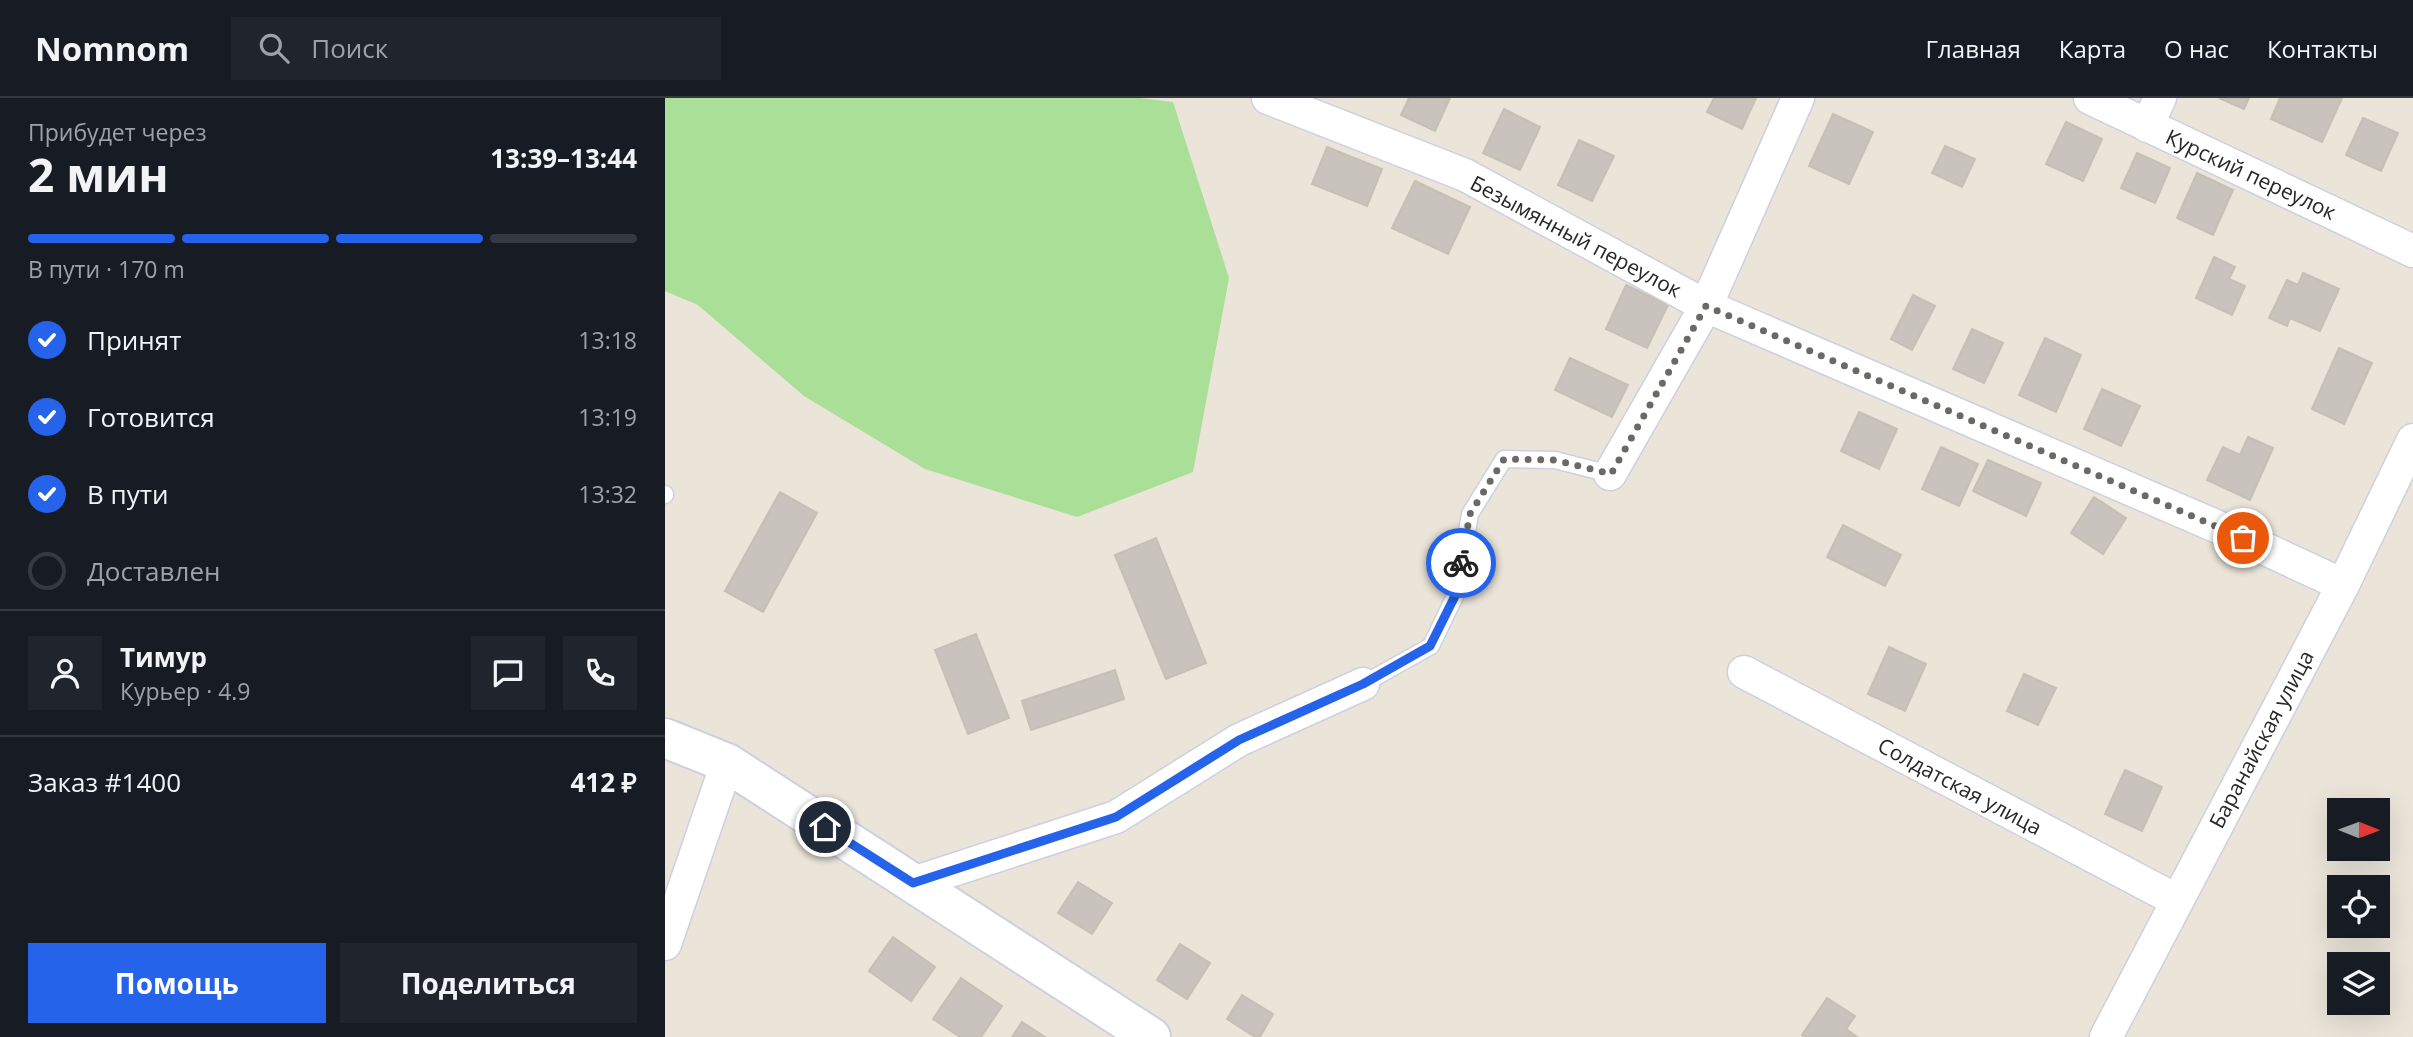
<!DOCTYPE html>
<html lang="ru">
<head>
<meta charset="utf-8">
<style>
	body { margin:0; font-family:"Open Sans",sans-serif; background:#20242c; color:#f1f3f6; height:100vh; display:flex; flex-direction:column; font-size:26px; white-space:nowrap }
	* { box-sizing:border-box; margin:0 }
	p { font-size:23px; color:#9ea1a6 }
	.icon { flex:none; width:38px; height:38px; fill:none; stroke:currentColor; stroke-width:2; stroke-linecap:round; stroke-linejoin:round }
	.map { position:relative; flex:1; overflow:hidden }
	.sheet { display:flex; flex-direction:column; background:#171b24; width:665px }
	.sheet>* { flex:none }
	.needle { width:46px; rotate:91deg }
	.tools { position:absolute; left:1662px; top:700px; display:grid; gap:14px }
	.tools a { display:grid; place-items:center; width:63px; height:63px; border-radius:0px; background:#171b24; box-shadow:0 7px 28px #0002; font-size:35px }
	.pin { position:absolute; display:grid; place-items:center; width:60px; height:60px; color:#fff; margin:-30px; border:4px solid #fff; border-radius:50%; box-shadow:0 2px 7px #0007 }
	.courier { position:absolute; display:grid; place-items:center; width:70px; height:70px; margin:-35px; border:5px solid #2563eb; border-radius:50%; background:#fff; color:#222; box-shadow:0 2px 9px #0007 }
	.overview em { font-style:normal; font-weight:700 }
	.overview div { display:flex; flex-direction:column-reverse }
	.overview { display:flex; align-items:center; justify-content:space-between; height:119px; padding:0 28px }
	h1 { font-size:46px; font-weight:700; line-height:52px }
	.bar { display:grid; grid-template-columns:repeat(4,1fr); gap:10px 7px; align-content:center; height:84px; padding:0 28px }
	.bar i { height:9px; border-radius:5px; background:#363941 }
	.bar .active { background:#2563eb }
	.bar p { grid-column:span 4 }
	.line { display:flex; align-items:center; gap:18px; padding:0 28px; border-top:2px solid #363941 }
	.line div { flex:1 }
	.round { display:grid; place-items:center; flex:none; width:74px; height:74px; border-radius:0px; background:#20242c }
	ol { padding:0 28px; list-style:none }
	li { display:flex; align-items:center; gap:21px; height:77px }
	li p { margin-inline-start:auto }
	li .icon { padding:7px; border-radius:50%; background:#2563eb; color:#fff; stroke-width:4 }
	li:last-child { color:#9ea1a6 }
	li i { width:38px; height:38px; border:4px solid #363941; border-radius:50% }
	.cta { display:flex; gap:14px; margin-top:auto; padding:14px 28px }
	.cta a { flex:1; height:80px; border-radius:0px; background:#2563eb; color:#fff; font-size:28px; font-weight:700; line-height:80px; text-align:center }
	.cta a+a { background:#20242c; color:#f1f3f6 }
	header { display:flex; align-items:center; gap:42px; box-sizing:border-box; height:98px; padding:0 35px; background:#171b24; border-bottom:2px solid #363941 }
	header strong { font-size:33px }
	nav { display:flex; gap:38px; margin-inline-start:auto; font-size:24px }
	.search { width:490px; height:63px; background:#20242c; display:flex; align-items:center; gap:18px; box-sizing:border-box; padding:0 24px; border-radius:0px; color:#9ea1a6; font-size:26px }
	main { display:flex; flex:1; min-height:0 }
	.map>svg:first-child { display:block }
	.green { fill:#a9df96 }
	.building { fill:#c8c3bc; stroke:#c4c0b3; stroke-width:2 }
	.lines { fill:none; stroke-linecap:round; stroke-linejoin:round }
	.lane-casing { stroke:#ced0e0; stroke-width:19 }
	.street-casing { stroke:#ced0e0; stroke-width:35 }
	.secondary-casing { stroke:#ced0e0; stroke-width:42 }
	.lane { stroke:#fff; stroke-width:16 }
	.street { stroke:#fff; stroke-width:32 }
	.secondary { stroke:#fff; stroke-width:38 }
	.done { stroke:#6b6965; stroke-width:7; stroke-dasharray:0 12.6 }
	.route { stroke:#2563eb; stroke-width:9 }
	.labels { text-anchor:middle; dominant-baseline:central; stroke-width:5; stroke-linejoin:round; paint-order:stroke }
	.street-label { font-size:21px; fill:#272727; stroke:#fff }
</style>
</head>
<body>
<header>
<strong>Nomnom</strong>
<div class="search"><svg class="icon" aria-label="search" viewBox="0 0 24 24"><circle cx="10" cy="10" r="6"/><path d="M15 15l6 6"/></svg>Поиск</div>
<nav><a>Главная</a><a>Карта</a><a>О нас</a><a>Контакты</a></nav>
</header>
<main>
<section class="sheet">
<div class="overview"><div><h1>2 мин</h1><p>Прибудет через</p></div><em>13:39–13:44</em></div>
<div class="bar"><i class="active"></i><i class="active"></i><i class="active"></i><i></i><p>В пути · 170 m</p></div>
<ol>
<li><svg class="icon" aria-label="check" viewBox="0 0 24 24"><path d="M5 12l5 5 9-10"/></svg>Принят<p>13:18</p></li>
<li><svg class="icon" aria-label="check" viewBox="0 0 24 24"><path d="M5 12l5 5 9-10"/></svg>Готовится<p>13:19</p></li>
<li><svg class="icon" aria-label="check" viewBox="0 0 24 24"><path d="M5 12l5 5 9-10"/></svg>В пути<p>13:32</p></li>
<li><i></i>Доставлен</li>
</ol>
<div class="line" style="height:126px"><a class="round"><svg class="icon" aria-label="person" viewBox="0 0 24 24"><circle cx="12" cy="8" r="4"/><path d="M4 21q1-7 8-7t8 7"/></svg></a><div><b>Тимур</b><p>Курьер · 4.9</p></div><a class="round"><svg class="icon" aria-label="chat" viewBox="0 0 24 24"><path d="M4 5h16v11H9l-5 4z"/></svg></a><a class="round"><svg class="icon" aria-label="phone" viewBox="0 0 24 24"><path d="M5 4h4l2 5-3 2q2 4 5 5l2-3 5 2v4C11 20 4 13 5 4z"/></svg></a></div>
<div class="line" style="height:91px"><div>Заказ #1400</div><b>412 ₽</b></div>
<div class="cta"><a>Помощь</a><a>Поделиться</a></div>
</section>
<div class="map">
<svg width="1748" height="939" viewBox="0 0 1748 939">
	<rect width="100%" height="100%" fill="#eae4d9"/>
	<path class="green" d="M 0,0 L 475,0 L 508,4 L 564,180 L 528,374 L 412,419 L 260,371 L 139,298 L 33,207 L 0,193 Z"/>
	<path class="building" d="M 744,0 L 785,0 L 770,33 L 736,17 Z
		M 1049,0 L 1091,0 L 1077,31 L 1042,14 Z
		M 1554,0 L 1584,0 L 1579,11 Z
		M 1615,0 L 1677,0 L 1657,44 L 1606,21 Z
		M 839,11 L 875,29 L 855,72 L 818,55 Z
		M 1168,16 L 1208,34 L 1184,86 L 1144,68 Z
		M 1698,20 L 1733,35 L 1716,73 L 1681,57 Z
		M 1401,24 L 1437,41 L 1418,83 L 1381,66 Z
		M 914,42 L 949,58 L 927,103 L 893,87 Z
		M 1280,48 L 1310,61 L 1297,89 L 1267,75 Z
		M 662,49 L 717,71 L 702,108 L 647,86 Z
		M 1472,55 L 1505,70 L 1490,105 L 1456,90 Z
		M 1532,75 L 1568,92 L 1548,137 L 1512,120 Z
		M 750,83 L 805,109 L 783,156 L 727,130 Z
		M 1549,159 L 1570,169 L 1564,181 L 1580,188 L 1567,217 L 1531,200 Z
		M 1638,175 L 1674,191 L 1655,233 L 1625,220 L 1622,228 L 1604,220 L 1622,182 L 1633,187 Z
		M 961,187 L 1003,207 L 982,250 L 941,231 Z
		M 1248,197 L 1270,208 L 1247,252 L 1226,241 Z
		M 1307,231 L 1338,245 L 1319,285 L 1288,271 Z
		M 1380,240 L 1416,257 L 1391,314 L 1354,297 Z
		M 1674,250 L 1707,265 L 1679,326 L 1647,311 Z
		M 905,260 L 963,287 L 947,319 L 890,292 Z
		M 1437,291 L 1475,308 L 1456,348 L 1419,331 Z
		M 1194,314 L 1232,331 L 1214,371 L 1176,353 Z
		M 1583,339 L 1608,350 L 1585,402 L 1542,382 L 1558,349 L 1575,357 Z
		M 1276,349 L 1313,366 L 1294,408 L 1257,391 Z
		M 1323,362 L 1376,385 L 1361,418 L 1308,393 Z
		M 115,394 L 152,415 L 98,514 L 60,493 Z
		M 1429,399 L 1461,420 L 1438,456 L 1406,435 Z
		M 1178,427 L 1236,457 L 1220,488 L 1162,459 Z
		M 491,440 L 541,565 L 501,581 L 450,457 Z
		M 311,536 L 344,620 L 303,636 L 270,552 Z
		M 1224,549 L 1261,566 L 1240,613 L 1203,596 Z
		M 450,572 L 459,601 L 366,632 L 357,603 Z
		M 1359,576 L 1391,590 L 1373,627 L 1342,613 Z
		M 1460,672 L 1497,689 L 1477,733 L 1440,716 Z
		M 413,784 L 447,805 L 427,836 L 393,815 Z
		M 228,839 L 270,869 L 246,903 L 204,873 Z
		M 515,846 L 545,865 L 522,901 L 492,882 Z
		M 296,880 L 337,908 L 316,939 L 295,939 L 268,921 Z
		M 577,897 L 608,916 L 595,939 L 590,939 L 562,921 Z
		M 1162,900 L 1190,918 L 1181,931 L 1192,939 L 1141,939 L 1137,937 Z
		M 357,924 L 380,939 L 347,939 Z"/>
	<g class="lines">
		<g class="lane-casing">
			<path id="lane" d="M 0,397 L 0,396
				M 698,586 L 766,548 L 791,496 L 805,416 L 839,361 L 890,362 L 945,376"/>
		</g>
		<g class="street-casing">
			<path id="street" d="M 603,0 L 800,77 L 1041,208 L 1553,429 L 1678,487
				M 1425,0 L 1748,153
				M 1482,28 L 1495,0
				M 945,376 L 1041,208 L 1133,0
				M 1079,574 L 1511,802
				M 248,785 L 451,719 L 574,642 L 698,586
				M 0,846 L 62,665
				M 1441,939 L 1678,487 L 1748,342"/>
		</g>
		<g class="secondary-casing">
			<path id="secondary" d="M 0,640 L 62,665 L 486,939"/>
		</g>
		<use href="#lane" class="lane"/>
		<use href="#street" class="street"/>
		<use href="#secondary" class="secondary"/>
	</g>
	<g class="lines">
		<path class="done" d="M 796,465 L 805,416 L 839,361 L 890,362 L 946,376 L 1041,208 L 1578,440"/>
		<path class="route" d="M 160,729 L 248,785 L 451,719 L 574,642 L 698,586 L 765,548 L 791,496 L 796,465"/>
	</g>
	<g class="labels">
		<g class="street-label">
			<text transform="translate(1586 76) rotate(25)">Курский переулок</text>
			<text transform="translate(911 138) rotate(28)">Безымянный переулок</text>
			<text transform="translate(1596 641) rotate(-62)">Баранайская улица</text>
			<text transform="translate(1295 688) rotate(28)">Солдатская улица</text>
		</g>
	</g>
</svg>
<div class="tools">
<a><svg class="needle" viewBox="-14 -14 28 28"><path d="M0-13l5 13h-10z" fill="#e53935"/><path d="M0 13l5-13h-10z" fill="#9ea1a6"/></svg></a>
<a><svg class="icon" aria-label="locate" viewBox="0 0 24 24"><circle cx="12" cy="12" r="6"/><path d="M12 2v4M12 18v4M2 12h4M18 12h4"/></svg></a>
<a><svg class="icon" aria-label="layers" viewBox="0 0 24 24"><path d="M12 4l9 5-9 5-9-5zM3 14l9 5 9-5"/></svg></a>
</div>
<div class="pin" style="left:1578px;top:440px;background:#ea580c"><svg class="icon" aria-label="bag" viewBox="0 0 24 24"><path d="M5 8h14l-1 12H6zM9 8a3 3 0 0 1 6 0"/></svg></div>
<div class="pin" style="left:160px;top:729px;background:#1f2937"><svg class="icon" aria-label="home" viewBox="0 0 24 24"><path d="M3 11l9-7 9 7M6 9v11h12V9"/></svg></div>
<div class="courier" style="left:796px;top:465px"><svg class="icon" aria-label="bike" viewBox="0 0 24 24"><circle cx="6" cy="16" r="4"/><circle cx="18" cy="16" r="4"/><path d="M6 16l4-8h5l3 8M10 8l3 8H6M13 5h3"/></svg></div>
</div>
</main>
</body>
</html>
